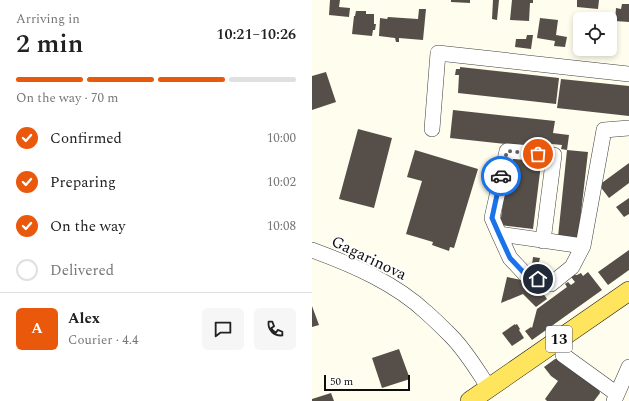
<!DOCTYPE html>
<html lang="en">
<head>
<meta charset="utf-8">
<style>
	body { margin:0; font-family:Spectral,serif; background:#f6f6f6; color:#222; height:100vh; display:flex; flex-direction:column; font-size:15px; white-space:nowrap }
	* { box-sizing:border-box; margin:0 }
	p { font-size:13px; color:#767676 }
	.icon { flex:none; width:22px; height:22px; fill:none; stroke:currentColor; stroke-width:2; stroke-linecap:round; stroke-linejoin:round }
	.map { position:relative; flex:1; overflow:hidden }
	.sheet { display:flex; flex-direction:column; background:#fff; width:312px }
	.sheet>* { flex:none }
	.buttons { position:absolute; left:261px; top:12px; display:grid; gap:8px }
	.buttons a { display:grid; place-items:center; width:44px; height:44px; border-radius:6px; background:#fff; box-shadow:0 2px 6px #0003; font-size:20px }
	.scale { position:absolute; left:12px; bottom:10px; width:86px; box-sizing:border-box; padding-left:4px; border:2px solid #0d0d0d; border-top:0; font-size:11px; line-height:14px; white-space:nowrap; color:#0d0d0d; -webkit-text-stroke:3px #fff; paint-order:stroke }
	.pin { position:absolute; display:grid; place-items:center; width:34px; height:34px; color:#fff; margin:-17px; border:2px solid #fff; border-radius:50%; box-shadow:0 1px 4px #0007 }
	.courier { position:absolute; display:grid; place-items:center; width:40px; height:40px; margin:-20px; border:3px solid #1a73e8; border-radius:50%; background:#fff; color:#222; box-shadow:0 1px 5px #0007 }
	.headline em { font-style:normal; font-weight:600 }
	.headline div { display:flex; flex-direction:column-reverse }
	.headline { display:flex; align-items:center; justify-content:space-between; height:68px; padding:0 16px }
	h1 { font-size:26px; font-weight:600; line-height:30px }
	.bar { display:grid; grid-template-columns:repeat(4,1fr); gap:6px 4px; align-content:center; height:48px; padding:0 16px }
	.bar i { height:5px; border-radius:3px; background:#e0e0e0 }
	.bar .on { background:#ea580c }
	.bar p { grid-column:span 4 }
	.line { display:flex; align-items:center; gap:10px; padding:0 16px; border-top:1px solid #e0e0e0 }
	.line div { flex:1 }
	.round { display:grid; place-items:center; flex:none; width:42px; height:42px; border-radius:6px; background:#f6f6f6 }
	ol { padding:0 16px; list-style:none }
	li { display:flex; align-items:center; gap:12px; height:44px }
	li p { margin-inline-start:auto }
	li .icon { padding:4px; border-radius:50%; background:#ea580c; color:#fff; stroke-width:4 }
	li:last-child { color:#767676 }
	li i { width:22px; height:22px; border:2px solid #e0e0e0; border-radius:50% }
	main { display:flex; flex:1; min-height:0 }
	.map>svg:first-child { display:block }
	.building { fill:#564f49 }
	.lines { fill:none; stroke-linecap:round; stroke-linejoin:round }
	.minor-casing { stroke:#404040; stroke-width:16 }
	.major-casing { stroke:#1e1e1e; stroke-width:20 }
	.minor { stroke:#fff; stroke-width:15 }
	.major { stroke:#ffe45d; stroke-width:19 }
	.done { stroke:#62615b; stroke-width:4; stroke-dasharray:0 7.2 }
	.route { stroke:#1a73e8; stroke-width:5 }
	.labels { text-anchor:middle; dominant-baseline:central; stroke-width:4; stroke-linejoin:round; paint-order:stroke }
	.shield { fill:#fff; stroke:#565656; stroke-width:1 }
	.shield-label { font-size:15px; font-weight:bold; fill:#0d0d0d }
	.street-label { font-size:16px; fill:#0d0d0d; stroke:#fff }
</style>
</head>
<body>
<main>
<section class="sheet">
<div class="headline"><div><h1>2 min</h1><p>Arriving in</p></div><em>10:21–10:26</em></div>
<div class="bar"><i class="on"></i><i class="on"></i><i class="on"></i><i></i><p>On the way · 70 m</p></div>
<ol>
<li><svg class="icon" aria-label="check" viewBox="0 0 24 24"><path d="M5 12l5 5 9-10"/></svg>Confirmed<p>10:00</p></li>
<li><svg class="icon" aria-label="check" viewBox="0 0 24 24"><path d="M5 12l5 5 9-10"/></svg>Preparing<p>10:02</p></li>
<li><svg class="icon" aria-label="check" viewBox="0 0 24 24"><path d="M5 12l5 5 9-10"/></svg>On the way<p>10:08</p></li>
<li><i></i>Delivered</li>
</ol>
<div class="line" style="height:72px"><b class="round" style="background:#ea580c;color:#fff">A</b><div><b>Alex</b><p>Courier · 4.4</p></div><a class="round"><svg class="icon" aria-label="chat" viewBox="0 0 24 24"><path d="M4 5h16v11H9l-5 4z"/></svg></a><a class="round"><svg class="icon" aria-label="phone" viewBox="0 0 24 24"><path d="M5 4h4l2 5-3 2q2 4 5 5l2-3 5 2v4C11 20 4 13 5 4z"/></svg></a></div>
</section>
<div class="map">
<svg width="317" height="401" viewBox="0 0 317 401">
	<rect width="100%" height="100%" fill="#fffded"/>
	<path class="building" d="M 18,0 L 28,0 L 27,7 L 38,8 L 37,17 L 17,15 Z
		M 139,0 L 158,0 L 158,3 L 139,2 Z
		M 181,0 L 187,0 L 185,20 L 180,19 Z
		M 200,0 L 221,0 L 221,3 L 218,3 L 217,21 L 198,20 Z
		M 265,0 L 287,0 L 286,9 L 265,7 Z
		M 310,4 L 317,4 L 317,22 L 303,21 L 304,8 L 309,9 Z
		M 107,9 L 114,9 L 111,40 L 87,38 L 87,42 L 84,42 L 83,38 L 67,36 L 68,18 L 75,19 L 76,17 L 106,19 Z
		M 44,11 L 54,11 L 54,14 L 62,14 L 62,24 L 64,24 L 63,30 L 61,30 L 60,36 L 40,34 L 42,16 L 43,16 Z
		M 228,18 L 246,20 L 244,35 L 255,37 L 253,47 L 242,46 L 243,41 L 225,38 Z
		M 215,35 L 221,35 L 219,49 L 203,47 L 204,39 L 214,39 Z
		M 267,49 L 278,49 L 277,54 L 267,53 Z
		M 148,67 L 247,78 L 244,104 L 146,93 L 147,75 L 143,75 L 144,69 L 148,69 Z
		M 14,72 L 24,102 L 0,110 L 0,76 Z
		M 249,79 L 317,86 L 317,116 L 245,108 Z
		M 141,110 L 243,121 L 241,133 L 257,135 L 255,150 L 276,152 L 266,239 L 246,237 L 255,150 L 249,149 L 250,145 L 240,144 L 240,149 L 138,138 Z
		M 46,129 L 80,138 L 62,208 L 27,199 Z
		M 103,150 L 166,169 L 142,248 L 138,247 L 137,251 L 120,245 L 121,242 L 94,234 L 110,181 L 95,177 Z
		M 202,153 L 230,156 L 221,229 L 188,225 L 193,187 L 198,187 Z
		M 317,163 L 317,183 L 297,198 L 287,185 Z
		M 317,198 L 317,214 L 312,217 L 304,207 Z
		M 317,250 L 317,270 L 296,285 L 286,272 Z
		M 221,257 L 228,258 L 226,266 L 220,265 Z
		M 276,272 L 290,290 L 220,340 L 213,331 L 219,327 L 220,328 L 225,309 L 255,287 L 253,284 L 256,282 L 259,285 L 263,282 L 259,277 L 262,275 L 265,275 L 269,273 L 271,276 Z
		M 195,277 L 224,283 L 235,299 L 224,307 L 211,294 L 189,303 Z
		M 0,306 L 7,325 L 0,327 Z
		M 203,324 L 203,325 L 205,324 L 208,329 L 207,330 L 212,338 L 200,346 L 190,333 Z
		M 87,349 L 98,379 L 70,388 L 60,358 Z
		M 243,359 L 246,359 L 287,388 L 288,393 L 282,401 L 235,401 L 233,399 L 246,381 L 239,376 L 232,367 Z
		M 19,393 L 22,401 L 0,401 L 0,399 Z"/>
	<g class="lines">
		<g class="minor-casing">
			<path id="minor" d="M 120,129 L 126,53 L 317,74
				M 187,234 L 198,258 L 213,274 L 239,284 L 260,267 L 271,246
				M 231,241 L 242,155 L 195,151 L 180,218 L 187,234 L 271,246 L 292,130 L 317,128
				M 0,250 C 41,265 83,283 115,313 C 123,320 131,328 139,336 C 154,351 165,370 177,388
				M 251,355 L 305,394
				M 302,401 L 317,367"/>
		</g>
		<g class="major-casing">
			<path id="major" d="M 158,401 L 317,291"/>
		</g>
		<use href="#minor" class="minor"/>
		<use href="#major" class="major"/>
	</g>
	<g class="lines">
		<path class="done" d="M 189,176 L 195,151 L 226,154"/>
		<path class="route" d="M 189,176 L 180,218 L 187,234 L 198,258 L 213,274 L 226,279"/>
	</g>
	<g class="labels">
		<rect class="shield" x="234" y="326" width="26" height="26" rx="3"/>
		<g class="shield-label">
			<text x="247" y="339">13</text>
		</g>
		<g class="street-label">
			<text transform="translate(57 258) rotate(26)">Gagarinova</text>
		</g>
	</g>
</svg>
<div class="buttons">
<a><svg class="icon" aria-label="locate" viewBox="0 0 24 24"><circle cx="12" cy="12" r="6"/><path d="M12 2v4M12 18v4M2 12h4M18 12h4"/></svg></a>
</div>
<div class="scale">50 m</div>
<div class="pin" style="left:226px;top:154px;background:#ea580c"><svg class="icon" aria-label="bag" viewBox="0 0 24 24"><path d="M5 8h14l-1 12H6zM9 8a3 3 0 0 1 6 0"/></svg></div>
<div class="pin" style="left:226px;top:279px;background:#1f2937"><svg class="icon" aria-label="home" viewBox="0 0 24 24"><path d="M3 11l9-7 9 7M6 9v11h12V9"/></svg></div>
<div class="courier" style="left:189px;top:176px"><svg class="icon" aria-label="car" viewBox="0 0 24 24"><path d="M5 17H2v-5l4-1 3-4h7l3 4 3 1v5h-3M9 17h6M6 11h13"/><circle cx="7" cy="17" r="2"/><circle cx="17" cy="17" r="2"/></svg></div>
</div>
</main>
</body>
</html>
